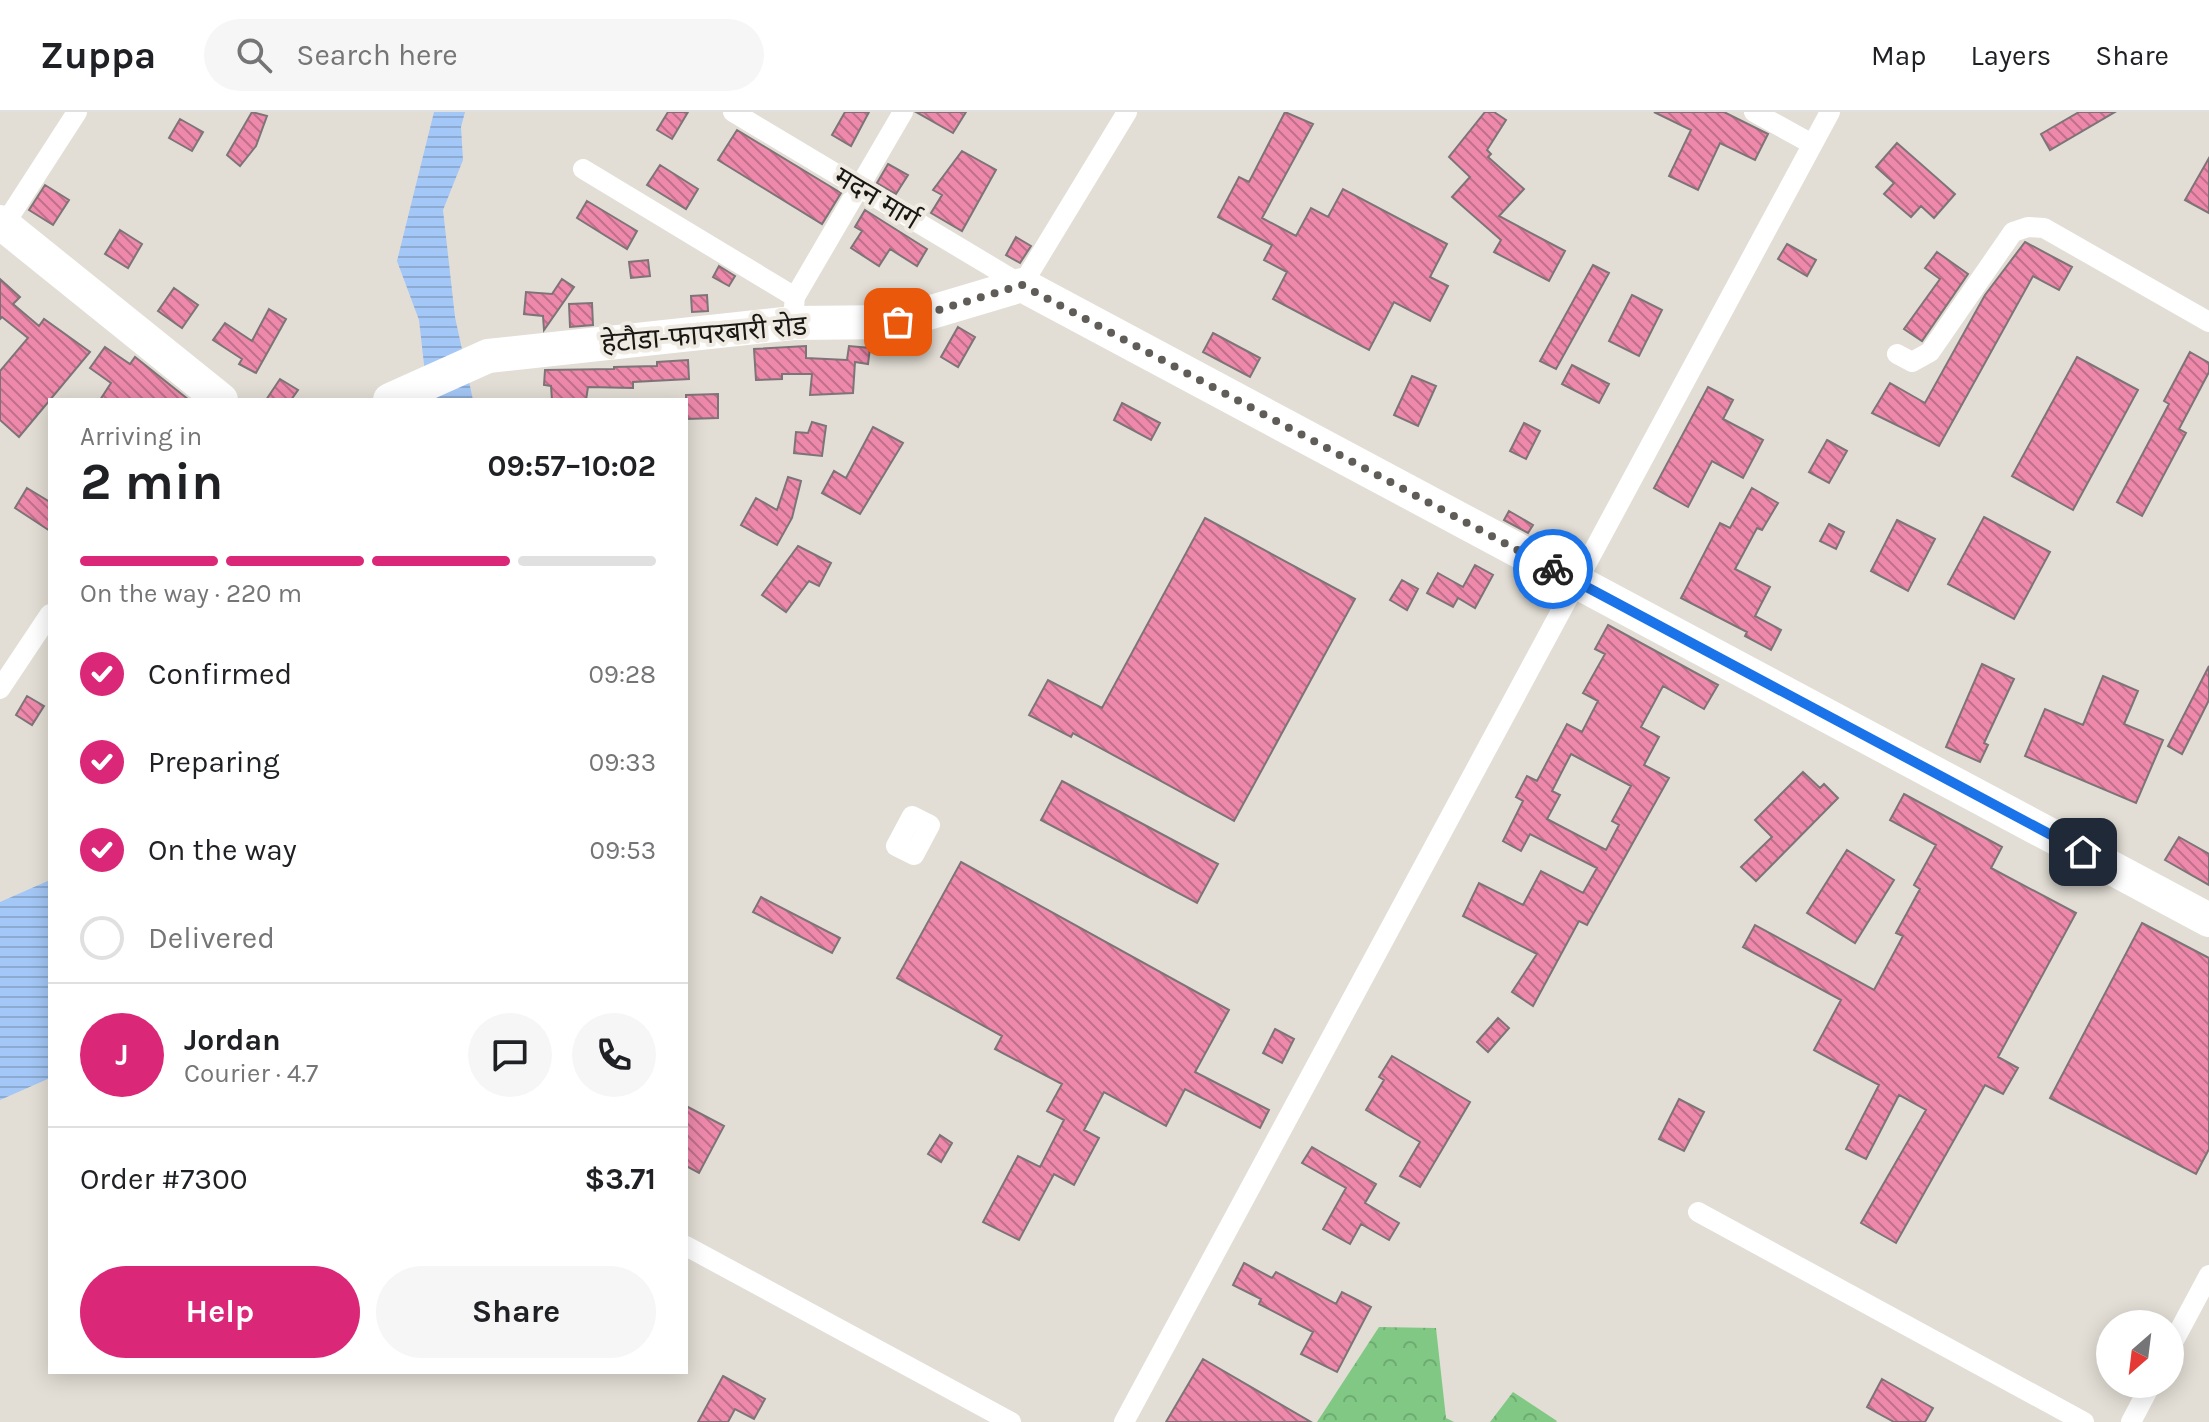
<!DOCTYPE html>
<html lang="en">
<head>
<meta charset="utf-8">
<style>
	body { margin:0; font-family:Karla,"Noto Sans Devanagari",sans-serif; background:#f6f6f6; color:#202124; height:100vh; display:flex; flex-direction:column; font-size:30px; white-space:nowrap }
	* { box-sizing:border-box; margin:0 }
	p { font-size:26px; color:#757577 }
	.icon { flex:none; width:44px; height:44px; fill:none; stroke:currentColor; stroke-width:2; stroke-linecap:round; stroke-linejoin:round }
	.map { position:relative; flex:1; overflow:hidden }
	.drawer { position:absolute; left:48px; top:286px; width:640px; height:976px; display:flex; flex-direction:column; background:#fff; border-radius:0px; box-shadow:0 4px 20px #0003 }
	.drawer>* { flex:none }
	.needle { width:52px; rotate:208deg }
	.buttons { position:absolute; left:2096px; top:1198px; display:grid; gap:16px }
	.buttons a { display:grid; place-items:center; width:88px; height:88px; border-radius:50%; background:#fff; box-shadow:0 4px 20px #0003; font-size:40px }
	.pin { position:absolute; display:grid; place-items:center; width:68px; height:68px; color:#fff; margin:-34px; border-radius:16px; box-shadow:0 4px 12px #0006 }
	.courier { position:absolute; display:grid; place-items:center; width:80px; height:80px; margin:-40px; border:6px solid #1a73e8; border-radius:50%; background:#fff; color:#222; box-shadow:0 2px 10px #0007 }
	.overview em { font-style:normal; font-weight:700 }
	.overview div { display:flex; flex-direction:column-reverse }
	.overview { display:flex; align-items:center; justify-content:space-between; height:136px; padding:0 32px }
	h1 { font-size:52px; font-weight:700; line-height:60px }
	.bar { display:grid; grid-template-columns:repeat(4,1fr); gap:12px 8px; align-content:center; height:96px; padding:0 32px }
	.bar i { height:10px; border-radius:6px; background:#e0e0e0 }
	.bar .active { background:#db2777 }
	.bar p { grid-column:span 4 }
	.line { display:flex; align-items:center; gap:20px; padding:0 32px; border-top:2px solid #e0e0e0 }
	.line div { flex:1 }
	.round { display:grid; place-items:center; flex:none; width:84px; height:84px; border-radius:42px; background:#f6f6f6 }
	ol { padding:0 32px; list-style:none }
	li { display:flex; align-items:center; gap:24px; height:88px }
	li p { margin-inline-start:auto }
	li .icon { padding:8px; border-radius:50%; background:#db2777; color:#fff; stroke-width:4 }
	li:last-child { color:#757577 }
	li i { width:44px; height:44px; border:4px solid #e0e0e0; border-radius:50% }
	.primary-button { display:flex; gap:16px; margin-top:auto; padding:16px 32px }
	.primary-button a { flex:1; height:92px; border-radius:48px; background:#db2777; color:#fff; font-size:32px; font-weight:700; line-height:92px; text-align:center }
	.primary-button a+a { background:#f6f6f6; color:#202124 }
	header { display:flex; align-items:center; gap:48px; box-sizing:border-box; height:112px; padding:0 40px; background:#fff; border-bottom:2px solid #e0e0e0 }
	header strong { font-size:38px }
	nav { display:flex; gap:44px; margin-inline-start:auto; font-size:28px }
	.search { width:560px; height:72px; background:#f6f6f6; display:flex; align-items:center; gap:20px; box-sizing:border-box; padding:0 28px; border-radius:44px; color:#757577; font-size:30px }
	.map>svg:first-child { display:block }
	.forest { fill:url(#forest-crowns) }
	.water { fill:url(#water-rules) }
	.building { fill:url(#building-back-hatch); stroke:#7e7477; stroke-width:2; fill-rule:evenodd }
	.lines { fill:none; stroke-linecap:round; stroke-linejoin:round }
	.minor { stroke:#fff; stroke-width:20 }
	.trunk { stroke:#fff; stroke-width:34 }
	.done { stroke:#605d58; stroke-width:8; stroke-dasharray:0 14.4 }
	.route { stroke:#1a73e8; stroke-width:10 }
	.labels { text-anchor:middle; dominant-baseline:central; stroke-width:8; stroke-linejoin:round; paint-order:stroke }
	.street-label { font-size:28px; fill:#1a1815; stroke:#f0ebe2 }
</style>
</head>
<body>
<header>
<strong>Zuppa</strong>
<div class="search"><svg class="icon" aria-label="search" viewBox="0 0 24 24"><circle cx="10" cy="10" r="6"/><path d="M15 15l6 6"/></svg>Search here</div>
<nav><a>Map</a><a>Layers</a><a>Share</a></nav>
</header>
<div class="map">
<svg width="2209" height="1310" viewBox="0 0 2209 1310">
	<defs>
		<pattern id="forest-crowns" width="20" height="18" patternUnits="userSpaceOnUse" patternTransform="scale(2)"><rect width="20" height="18" fill="#80c884"/><path d="M2 6a3 3 0 1 1 6 0M12 15a3 3 0 1 1 6 0" fill="none" stroke="#6eab71"/></pattern>
		<pattern id="water-rules" width="6" height="5" patternUnits="userSpaceOnUse" patternTransform="scale(2)"><rect width="6" height="5" fill="#a3c7f6"/><path d="M0 2.5h6" fill="none" stroke="#8caad2"/></pattern>
		<pattern id="building-back-hatch" width="6" height="6" patternUnits="userSpaceOnUse" patternTransform="scale(2)"><rect width="6" height="6" fill="#ee89ac"/><path d="M-1 5l2 2M0 0l6 6M5-1l2 2" fill="none" stroke="#c06f8b"/></pattern>
	</defs>
	<rect width="100%" height="100%" fill="#e2ded5"/>
	<path class="forest" d="M 1379,1215 L 1436,1216 L 1446,1306 L 1454,1310 L 1317,1310 Z
		M 1513,1280 L 1557,1309 L 1556,1310 L 1490,1310 Z"/>
	<path class="water" d="M 434,0 L 465,0 L 461,15 L 463,48 L 443,98 L 455,205 L 473,288 L 428,288 L 419,208 L 397,149 Z
		M 50,768 L 50,966 L 0,988 L 0,790 Z"/>
	<path class="building" d="M 252,0 L 267,4 L 256,34 L 240,54 L 227,43 Z
		M 668,0 L 688,0 L 672,27 L 657,18 Z
		M 845,0 L 869,0 L 851,34 L 832,23 Z
		M 916,0 L 966,0 L 953,21 Z
		M 1285,0 L 1313,12 L 1262,106 L 1296,124 L 1311,96 L 1328,105 L 1343,77 L 1447,132 L 1430,165 L 1448,174 L 1430,209 L 1394,190 L 1369,238 L 1273,187 L 1287,160 L 1264,148 L 1272,133 L 1218,105 L 1239,65 L 1249,70 Z
		M 1485,0 L 1494,0 L 1506,8 L 1487,38 L 1491,42 L 1488,45 L 1524,77 L 1499,104 L 1565,139 L 1549,169 L 1494,140 L 1501,128 L 1452,85 L 1470,65 L 1449,45 Z
		M 1654,0 L 1724,0 L 1768,22 L 1755,48 L 1720,31 L 1698,78 L 1669,64 L 1691,18 Z
		M 2079,0 L 2115,0 L 2050,38 L 2041,22 Z
		M 180,7 L 203,20 L 192,39 L 169,26 Z
		M 737,18 L 841,81 L 822,112 L 718,48 Z
		M 1897,31 L 1955,82 L 1934,106 L 1921,94 L 1911,105 L 1884,82 L 1894,71 L 1876,55 Z
		M 962,39 L 996,58 L 962,119 L 931,101 L 942,83 L 933,78 Z
		M 2209,46 L 2209,101 L 2185,88 Z
		M 888,52 L 908,63 L 896,82 L 877,71 Z
		M 660,53 L 698,77 L 686,97 L 647,73 Z
		M 45,73 L 69,88 L 53,113 L 29,98 Z
		M 587,89 L 637,119 L 627,137 L 577,106 Z
		M 865,98 L 927,137 L 917,154 L 890,137 L 879,154 L 851,136 L 862,119 L 855,115 Z
		M 120,118 L 142,132 L 128,156 L 105,142 Z
		M 1016,125 L 1031,134 L 1020,151 L 1006,143 Z
		M 2025,130 L 2072,155 L 2059,178 L 2033,164 L 1939,334 L 1872,301 L 1890,271 L 1925,291 L 1985,183 Z
		M 1787,132 L 1816,148 L 1807,164 L 1778,147 Z
		M 1937,140 L 1968,162 L 1922,229 L 1904,217 L 1940,167 L 1925,156 Z
		M 648,148 L 650,164 L 631,166 L 629,150 Z
		M 1593,153 L 1609,161 L 1556,257 L 1540,249 Z
		M 719,154 L 735,164 L 729,174 L 713,165 Z
		M 0,167 L 20,185 L 13,192 L 39,214 L 44,207 L 90,240 L 19,325 L 0,308 L 0,259 L 28,226 L 2,205 L 0,207 Z
		M 562,167 L 574,175 L 544,218 L 543,204 L 524,202 L 526,180 L 552,182 Z
		M 174,176 L 198,193 L 182,216 L 158,199 Z
		M 707,183 L 708,199 L 692,200 L 691,184 Z
		M 1632,183 L 1662,198 L 1639,244 L 1609,229 Z
		M 592,191 L 593,213 L 570,215 L 569,192 Z
		M 269,197 L 286,207 L 256,261 L 239,252 L 242,247 L 213,228 L 225,211 L 252,229 Z
		M 958,215 L 975,225 L 958,255 L 941,245 Z
		M 1213,221 L 1260,246 L 1250,265 L 1203,240 Z
		M 806,234 L 806,246 L 847,248 L 849,234 L 870,236 L 868,252 L 855,250 L 853,281 L 810,283 L 812,262 L 782,262 L 782,267 L 756,268 L 754,237 Z
		M 105,235 L 130,252 L 135,245 L 189,288 L 100,288 L 111,271 L 90,256 Z
		M 2190,240 L 2209,251 L 2209,260 L 2179,317 L 2186,321 L 2142,404 L 2117,390 L 2169,292 L 2164,289 Z
		M 2077,245 L 2138,278 L 2073,398 L 2012,364 Z
		M 688,248 L 689,267 L 633,270 L 633,276 L 588,275 L 586,288 L 552,288 L 551,274 L 544,273 L 545,258 L 614,257 L 614,255 L 657,254 L 657,250 Z
		M 1572,253 L 1609,272 L 1599,291 L 1562,272 Z
		M 1412,264 L 1436,274 L 1418,314 L 1394,303 Z
		M 280,267 L 298,278 L 291,288 L 266,288 Z
		M 1708,275 L 1733,288 L 1723,307 L 1763,328 L 1743,366 L 1712,349 L 1688,395 L 1654,376 Z
		M 718,282 L 718,306 L 686,307 L 686,283 Z
		M 1122,291 L 1160,311 L 1151,328 L 1114,308 Z
		M 812,310 L 826,314 L 822,344 L 794,341 L 796,320 L 808,321 Z
		M 1524,311 L 1540,319 L 1526,347 L 1510,339 Z
		M 873,315 L 903,331 L 860,402 L 822,381 L 834,359 L 846,366 Z
		M 1827,328 L 1847,339 L 1829,371 L 1809,360 Z
		M 788,365 L 801,369 L 792,406 L 777,433 L 741,413 L 756,386 L 777,398 Z
		M 27,376 L 50,390 L 50,419 L 15,396 Z
		M 1752,376 L 1778,391 L 1762,418 L 1757,416 L 1735,457 L 1770,475 L 1755,504 L 1781,518 L 1771,538 L 1745,524 L 1747,520 L 1681,486 L 1720,411 L 1730,416 Z
		M 1509,399 L 1533,413 L 1528,421 L 1504,408 Z
		M 1984,405 L 2050,440 L 2014,507 L 1948,472 Z
		M 1205,406 L 1355,487 L 1234,709 L 1073,621 L 1071,625 L 1029,603 L 1048,568 L 1102,596 Z
		M 1897,408 L 1935,427 L 1908,479 L 1871,459 Z
		M 1829,412 L 1844,420 L 1836,437 L 1820,429 Z
		M 798,434 L 831,451 L 819,474 L 809,469 L 786,500 L 762,483 Z
		M 1475,453 L 1493,463 L 1475,496 L 1458,486 L 1453,495 L 1427,481 L 1438,461 L 1463,475 Z
		M 1402,468 L 1418,477 L 1407,498 L 1390,488 Z
		M 1608,513 L 1718,573 L 1704,597 L 1663,574 L 1641,615 L 1659,625 L 1644,653 L 1669,666 L 1587,813 L 1579,809 L 1533,894 L 1512,880 L 1537,842 L 1463,804 L 1479,771 L 1523,793 L 1541,759 L 1583,781 L 1597,756 L 1530,722 L 1521,739 L 1503,729 L 1523,689 L 1516,685 L 1527,664 L 1537,669 L 1567,612 L 1582,620 L 1598,589 L 1583,581 L 1605,542 L 1595,537 ZM 1571,642 L 1631,674 L 1612,709 L 1619,713 L 1606,738 L 1547,707 L 1560,683 L 1552,679 Z
		M 1982,552 L 2014,567 L 1984,631 L 1988,633 L 1980,650 L 1946,635 Z
		M 2209,554 L 2209,588 L 2182,642 L 2168,634 Z
		M 2103,564 L 2138,579 L 2124,612 L 2163,628 L 2136,691 L 2025,644 L 2045,597 L 2083,613 Z
		M 27,584 L 44,594 L 32,613 L 16,603 Z
		M 1803,660 L 1820,676 L 1824,672 L 1838,686 L 1756,769 L 1741,755 L 1772,725 L 1755,708 Z
		M 1062,669 L 1218,752 L 1197,791 L 1041,708 Z
		M 1904,682 L 2002,735 L 1991,756 L 2076,801 L 1998,945 L 2018,956 L 2003,982 L 1985,973 L 1896,1131 L 1861,1111 L 1926,998 L 1899,983 L 1866,1047 L 1846,1037 L 1879,973 L 1814,938 L 1841,888 L 1743,835 L 1755,813 L 1874,878 L 1903,824 L 1896,821 L 1920,777 L 1914,773 L 1936,733 L 1890,708 Z
		M 2179,725 L 2209,742 L 2209,773 L 2165,748 Z
		M 1847,738 L 1894,768 L 1855,831 L 1807,801 Z
		M 961,750 L 1229,898 L 1195,960 L 1269,998 L 1260,1016 L 1185,977 L 1166,1014 L 1104,980 L 1084,1018 L 1099,1026 L 1074,1073 L 1054,1062 L 1019,1128 L 983,1110 L 1018,1044 L 1040,1055 L 1064,1008 L 1047,999 L 1062,972 L 995,937 L 1002,924 L 897,866 Z
		M 761,785 L 840,826 L 832,841 L 753,800 Z
		M 2142,811 L 2209,846 L 2209,1037 L 2196,1062 L 2050,986 Z
		M 1498,906 L 1509,916 L 1488,940 L 1477,930 Z
		M 1275,917 L 1294,927 L 1282,951 L 1263,941 Z
		M 1392,944 L 1470,990 L 1420,1075 L 1400,1064 L 1420,1030 L 1366,998 L 1384,968 L 1379,965 Z
		M 1679,987 L 1704,1000 L 1684,1039 L 1659,1027 Z
		M 686,994 L 724,1014 L 699,1061 L 686,1054 Z
		M 940,1023 L 952,1031 L 941,1050 L 928,1042 Z
		M 1312,1035 L 1376,1072 L 1365,1091 L 1399,1111 L 1389,1128 L 1361,1112 L 1350,1132 L 1323,1117 L 1346,1076 L 1302,1051 Z
		M 1244,1151 L 1272,1166 L 1276,1160 L 1336,1192 L 1342,1180 L 1371,1195 L 1337,1260 L 1301,1242 L 1313,1220 L 1259,1192 L 1261,1187 L 1233,1173 Z
		M 1203,1247 L 1311,1310 L 1166,1310 Z
		M 723,1264 L 765,1287 L 754,1307 L 735,1297 L 728,1310 L 698,1310 Z
		M 1882,1267 L 1933,1296 L 1925,1310 L 1894,1310 L 1867,1295 Z"/>
	<g class="lines">
		<path class="minor" d="M 733,0 L 1022,173 L 1127,0
			M 1754,0 L 1812,32
			M 583,57 L 795,185
			M 4,113 L 77,0
			M 794,195 L 795,185 L 903,0
			M 1897,242 L 1912,250 L 1930,240 L 2013,120 L 2028,115 L 2044,116 L 2209,210
			M 0,577 L 50,502
			M 912,704 L 930,713 L 914,743 L 896,734 Z
			M 1698,1100 L 2084,1310
			M 686,1134 L 1011,1310
			M 2170,1236 L 2209,1163
			M 1124,1310 L 1830,0
			M 2131,1310 L 2151,1272"/>
		<path class="trunk" d="M 0,110 L 221,288
			M 390,288 L 488,244 L 793,211 L 898,210 L 1022,173 L 2209,808"/>
	</g>
	<g class="lines">
		<path class="done" d="M 898,210 L 1022,173 L 1553,457"/>
		<path class="route" d="M 1553,457 L 2083,740"/>
	</g>
	<g class="labels">
		<g class="street-label">
			<text transform="translate(877 86) rotate(31)">मदन मार्ग</text>
			<text transform="translate(704 222) rotate(-5)">हेटौडा-फापरबारी रोड</text>
		</g>
	</g>
</svg>
<div class="buttons">
<a><svg class="needle" viewBox="-14 -14 28 28"><path d="M0-13l5 13h-10z" fill="#e53935"/><path d="M0 13l5-13h-10z" fill="#757577"/></svg></a>
</div>
<div class="pin" style="left:898px;top:210px;background:#ea580c"><svg class="icon" aria-label="bag" viewBox="0 0 24 24"><path d="M5 8h14l-1 12H6zM9 8a3 3 0 0 1 6 0"/></svg></div>
<div class="pin" style="left:2083px;top:740px;background:#1f2937"><svg class="icon" aria-label="home" viewBox="0 0 24 24"><path d="M3 11l9-7 9 7M6 9v11h12V9"/></svg></div>
<div class="courier" style="left:1553px;top:457px"><svg class="icon" aria-label="bike" viewBox="0 0 24 24"><circle cx="6" cy="16" r="4"/><circle cx="18" cy="16" r="4"/><path d="M6 16l4-8h5l3 8M10 8l3 8H6M13 5h3"/></svg></div>
<section class="drawer">
<div class="overview"><div><h1>2 min</h1><p>Arriving in</p></div><em>09:57–10:02</em></div>
<div class="bar"><i class="active"></i><i class="active"></i><i class="active"></i><i></i><p>On the way · 220 m</p></div>
<ol>
<li><svg class="icon" aria-label="check" viewBox="0 0 24 24"><path d="M5 12l5 5 9-10"/></svg>Confirmed<p>09:28</p></li>
<li><svg class="icon" aria-label="check" viewBox="0 0 24 24"><path d="M5 12l5 5 9-10"/></svg>Preparing<p>09:33</p></li>
<li><svg class="icon" aria-label="check" viewBox="0 0 24 24"><path d="M5 12l5 5 9-10"/></svg>On the way<p>09:53</p></li>
<li><i></i>Delivered</li>
</ol>
<div class="line" style="height:144px"><b class="round" style="background:#db2777;color:#fff">J</b><div><b>Jordan</b><p>Courier · 4.7</p></div><a class="round"><svg class="icon" aria-label="chat" viewBox="0 0 24 24"><path d="M4 5h16v11H9l-5 4z"/></svg></a><a class="round"><svg class="icon" aria-label="phone" viewBox="0 0 24 24"><path d="M5 4h4l2 5-3 2q2 4 5 5l2-3 5 2v4C11 20 4 13 5 4z"/></svg></a></div>
<div class="line" style="height:104px"><div>Order #7300</div><b>$3.71</b></div>
<div class="primary-button"><a>Help</a><a>Share</a></div>
</section>
</div>
</body>
</html>
